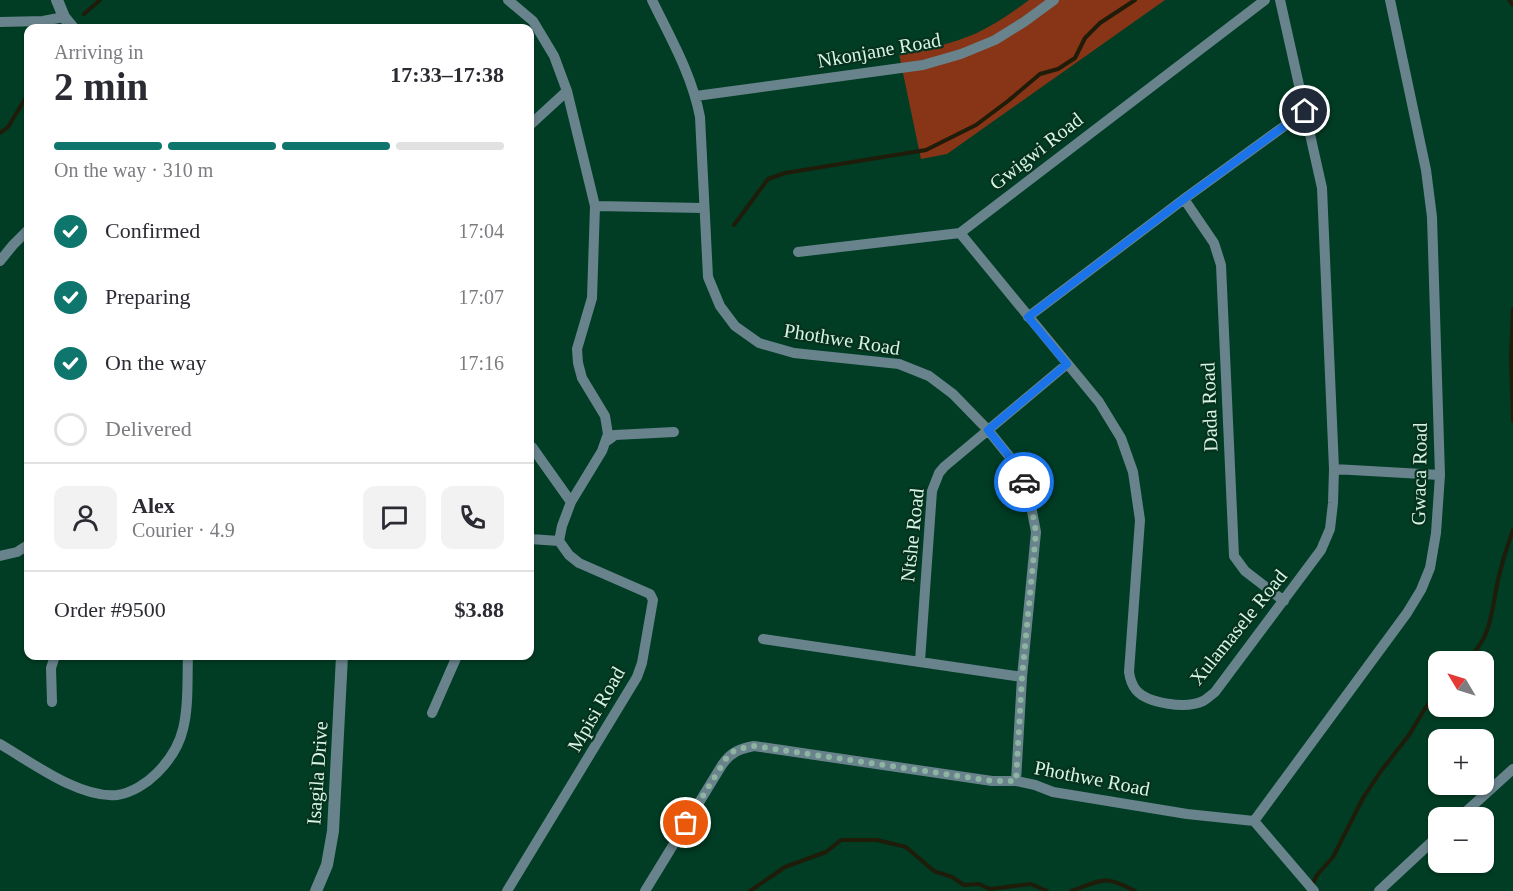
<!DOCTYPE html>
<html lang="en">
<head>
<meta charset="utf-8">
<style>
	body { margin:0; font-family:"Times New Roman",serif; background:#f2f2f3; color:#2b2b33; height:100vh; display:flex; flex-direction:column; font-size:22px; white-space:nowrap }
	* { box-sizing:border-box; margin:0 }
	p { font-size:20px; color:#7c7c81 }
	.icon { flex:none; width:33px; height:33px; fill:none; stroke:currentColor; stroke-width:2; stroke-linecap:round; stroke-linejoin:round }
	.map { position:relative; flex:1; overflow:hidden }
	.panel { position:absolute; left:24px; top:24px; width:510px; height:636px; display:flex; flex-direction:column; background:#fff; border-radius:12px; box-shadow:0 2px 4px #0004 }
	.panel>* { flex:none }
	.needle { width:39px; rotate:308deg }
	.controls { position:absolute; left:1428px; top:651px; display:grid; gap:12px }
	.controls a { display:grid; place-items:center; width:66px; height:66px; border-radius:12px; background:#fff; box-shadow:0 2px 4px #0004; font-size:30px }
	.pin { position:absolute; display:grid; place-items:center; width:51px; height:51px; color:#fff; margin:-26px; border:3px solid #fff; border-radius:50%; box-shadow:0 2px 6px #0007 }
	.courier { position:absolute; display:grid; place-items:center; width:60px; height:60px; margin:-30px; border:4px solid #1a73e8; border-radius:50%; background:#fff; color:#222; box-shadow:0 2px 8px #0007 }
	.overview em { font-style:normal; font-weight:600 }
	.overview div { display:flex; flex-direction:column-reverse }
	.overview { display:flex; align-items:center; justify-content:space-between; height:102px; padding:0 30px }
	h1 { font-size:39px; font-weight:600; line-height:45px }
	.bar { display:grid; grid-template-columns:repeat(4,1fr); gap:9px 6px; align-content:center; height:72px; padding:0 30px }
	.bar i { height:8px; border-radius:4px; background:#e1e1e2 }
	.bar .on { background:#0f766e }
	.bar p { grid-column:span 4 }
	.line { display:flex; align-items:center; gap:15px; padding:0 30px; border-top:2px solid #e1e1e2 }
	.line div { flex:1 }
	.round { display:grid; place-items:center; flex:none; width:63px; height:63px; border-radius:12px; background:#f2f2f3 }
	ol { padding:0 30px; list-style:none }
	li { display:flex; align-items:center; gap:18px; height:66px }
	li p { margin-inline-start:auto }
	li .icon { padding:6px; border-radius:50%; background:#0f766e; color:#fff; stroke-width:4 }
	li:last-child { color:#7c7c81 }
	li i { width:33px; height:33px; border:3px solid #e1e1e2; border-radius:50% }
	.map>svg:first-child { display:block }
	.green { fill:#873516 }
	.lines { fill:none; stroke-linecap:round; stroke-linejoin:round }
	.stream { stroke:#1f1c09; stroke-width:4 }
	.minor { stroke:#69838c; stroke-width:10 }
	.tertiary { stroke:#69838c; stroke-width:12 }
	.done { stroke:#8db4a0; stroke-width:6; stroke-dasharray:0 10.8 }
	.route { stroke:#1a73e8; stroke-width:8 }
	.labels { text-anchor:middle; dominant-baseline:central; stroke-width:4.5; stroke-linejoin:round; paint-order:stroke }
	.street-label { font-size:20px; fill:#d8f4e3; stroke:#06311e }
</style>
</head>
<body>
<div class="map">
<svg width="1513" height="891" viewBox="0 0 1513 891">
	<rect width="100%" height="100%" fill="#013d25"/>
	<path class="green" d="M 1029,0 L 1165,0 L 947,154 L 921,159 L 899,54 C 926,49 952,44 977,33 C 996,24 1013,12 1029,0 Z"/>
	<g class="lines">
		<path class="stream" d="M 1509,0 L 1513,5
			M 84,14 L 100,0
			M 0,133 L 8,127 L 28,94
			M 734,225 L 768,179 L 785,173 L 926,150 L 976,125 L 1008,101 L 1040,74 L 1058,69 L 1075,58 L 1085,38 L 1100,23 L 1135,0
			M 1513,309 L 1511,358 L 1513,421
			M 1464,662 C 1492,640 1491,612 1498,580 C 1502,563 1507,547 1513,530
			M 1312,885 L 1317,875 L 1333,857 L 1363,798 L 1381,771 L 1409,735 L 1424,710 L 1438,691
			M 750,891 L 785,867 L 826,852 L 841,840 L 877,840 L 906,847 L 934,871 L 952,877 L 964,885 L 979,884 L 990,889 L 1031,884 L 1047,891
			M 1071,891 C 1104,880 1103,874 1135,891"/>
		<path class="minor" d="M 652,0 C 671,39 692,75 700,117 L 708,277 L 720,306 L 735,326 L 759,343 L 794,353 L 899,364 L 929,376 L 953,394 L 988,430 L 1009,456 L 1022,476 L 1031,506 L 1036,532 L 1022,677 L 1016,781 L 1035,785 L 1053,792 L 1187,814 L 1254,821
			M 0,22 L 43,21 L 64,17
			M 696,96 L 923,65 L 961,54 L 995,40 L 1024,22 L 1054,0
			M 530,125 L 567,91
			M 1184,199 L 1214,243 L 1221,265 L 1234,556 L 1245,571 L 1284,601
			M 595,206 L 704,208
			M 960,233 L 1099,402 L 1121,438 L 1133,472 L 1140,520 L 1129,672 C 1130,679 1132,685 1136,690 C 1148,704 1187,709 1203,701 C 1207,699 1211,695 1215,692 L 1321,550 L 1330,529 L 1333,503 L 1334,469 L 1322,188 L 1280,0
			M 798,252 L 960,233 L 1265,0
			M 0,261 L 13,245 L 28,230
			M 1028,317 L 1184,199 L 1305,111
			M 607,441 L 615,435 L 674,432
			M 532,447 L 571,502
			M 1334,469 L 1440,475
			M 530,539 L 559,541
			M 0,556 L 17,552 L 28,545
			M 763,639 L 1022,677
			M 920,661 L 932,491 L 939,473 L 944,467 L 1067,364
			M 52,702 L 51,668 L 55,656
			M 432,713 L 457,656
			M 0,744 C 31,762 80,799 117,795 C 132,793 147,783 157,773 C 169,761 179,746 183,729 C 189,706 187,679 188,656
			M 1459,818 L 1513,769
			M 1254,821 L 1407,613 L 1421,590 L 1430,568 L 1436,533 L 1440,475 L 1432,217 L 1426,170 L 1390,0
			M 1254,821 L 1314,891
			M 507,891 L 637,677 L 642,663 L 653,600 L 650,594 L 579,563 L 569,555 L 559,541 L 562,526 L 571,502 L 602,451 L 608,434 L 605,416 L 582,378 L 578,363 L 577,349 L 592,298 L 595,206 L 567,91 L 554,56 L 533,21 L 508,0
			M 645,891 L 722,765 C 731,752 739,749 754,746 L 992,781 L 1016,781
			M 1379,891 L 1438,836"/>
		<path class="tertiary" d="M 57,0 L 64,17 L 73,28
			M 316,891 L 327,865 L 333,831 L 342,656"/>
	</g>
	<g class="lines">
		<path class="done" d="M 686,823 L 729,754 L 738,749 L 754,746 L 993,781 L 1016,781 L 1022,677 L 1036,532 L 1031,506 L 1024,482"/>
		<path class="route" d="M 1024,482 L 1009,456 L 988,430 L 1067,364 L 1028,317 L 1184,199 L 1305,111"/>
	</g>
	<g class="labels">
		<g class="street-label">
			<text transform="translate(879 50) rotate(-10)">Nkonjane Road</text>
			<text transform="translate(1036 151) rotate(-38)">Gwigwi Road</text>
			<text transform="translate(842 339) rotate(9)">Phothwe Road</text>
			<text transform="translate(1209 407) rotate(-92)">Dada Road</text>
			<text transform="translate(1419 474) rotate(-89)">Gwaca Road</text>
			<text transform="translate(912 535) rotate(-84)">Ntshe Road</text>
			<text transform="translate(1238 627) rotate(-51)">Xulamasele Road</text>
			<text transform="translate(596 709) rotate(-60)">Mpisi Road</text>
			<text transform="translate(317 773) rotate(-86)">Isagila Drive</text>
			<text transform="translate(1092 778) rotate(11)">Phothwe Road</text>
		</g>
	</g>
</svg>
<div class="controls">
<a><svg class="needle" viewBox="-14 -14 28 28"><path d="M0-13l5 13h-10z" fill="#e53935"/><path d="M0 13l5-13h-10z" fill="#7c7c81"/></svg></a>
<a>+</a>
<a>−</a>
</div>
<div class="pin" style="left:686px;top:823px;background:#ea580c"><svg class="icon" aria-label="bag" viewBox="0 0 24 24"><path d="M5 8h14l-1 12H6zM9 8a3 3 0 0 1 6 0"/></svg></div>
<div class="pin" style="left:1305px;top:111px;background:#1f2937"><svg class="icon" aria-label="home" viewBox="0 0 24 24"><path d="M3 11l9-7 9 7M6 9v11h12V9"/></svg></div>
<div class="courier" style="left:1024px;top:482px"><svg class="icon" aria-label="car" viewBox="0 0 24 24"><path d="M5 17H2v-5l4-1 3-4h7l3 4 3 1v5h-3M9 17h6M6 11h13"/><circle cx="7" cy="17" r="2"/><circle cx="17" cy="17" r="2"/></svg></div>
<section class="panel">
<div class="overview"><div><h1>2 min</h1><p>Arriving in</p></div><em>17:33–17:38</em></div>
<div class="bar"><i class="on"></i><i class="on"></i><i class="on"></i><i></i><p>On the way · 310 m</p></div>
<ol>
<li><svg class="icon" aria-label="check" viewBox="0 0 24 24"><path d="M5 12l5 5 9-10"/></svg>Confirmed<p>17:04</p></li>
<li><svg class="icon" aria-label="check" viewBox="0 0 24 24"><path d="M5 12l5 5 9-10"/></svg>Preparing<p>17:07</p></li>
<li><svg class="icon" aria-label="check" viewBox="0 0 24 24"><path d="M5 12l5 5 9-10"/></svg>On the way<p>17:16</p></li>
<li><i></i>Delivered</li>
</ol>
<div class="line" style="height:108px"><a class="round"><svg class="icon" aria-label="person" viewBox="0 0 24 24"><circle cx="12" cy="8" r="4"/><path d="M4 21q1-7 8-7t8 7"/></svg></a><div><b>Alex</b><p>Courier · 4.9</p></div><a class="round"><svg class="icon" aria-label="chat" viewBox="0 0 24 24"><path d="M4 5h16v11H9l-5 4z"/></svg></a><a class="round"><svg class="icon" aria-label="phone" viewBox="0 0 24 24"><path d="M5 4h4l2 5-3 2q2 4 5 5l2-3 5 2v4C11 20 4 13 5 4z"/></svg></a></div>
<div class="line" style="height:78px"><div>Order #9500</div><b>$3.88</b></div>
</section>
</div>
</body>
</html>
